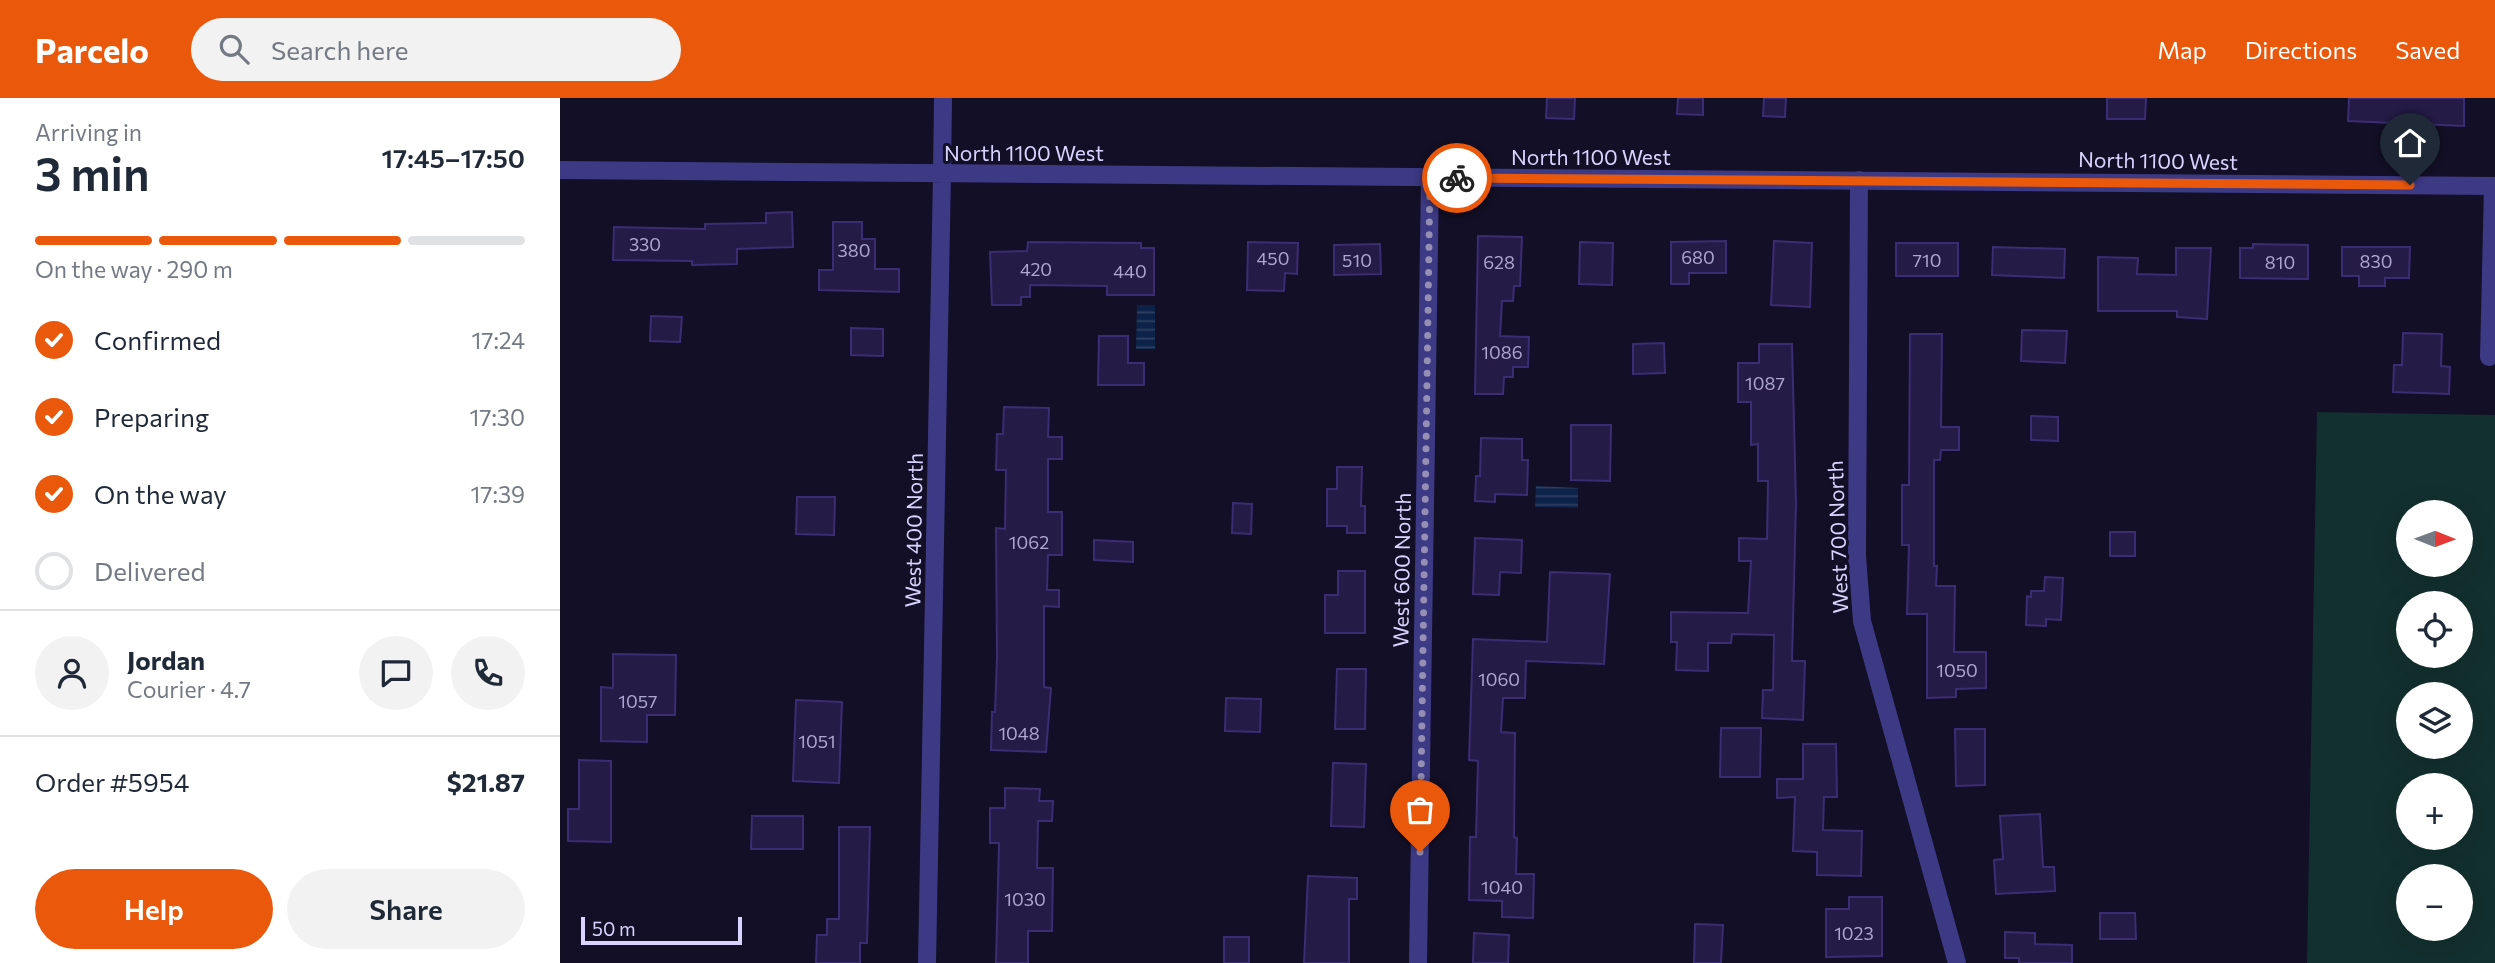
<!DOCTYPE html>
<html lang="en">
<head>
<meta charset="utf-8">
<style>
	body { margin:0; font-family:Commissioner,sans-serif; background:#f2f2f3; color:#1f2937; height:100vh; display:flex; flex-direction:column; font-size:26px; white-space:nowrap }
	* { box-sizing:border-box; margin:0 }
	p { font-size:23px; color:#747a83 }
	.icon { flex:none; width:38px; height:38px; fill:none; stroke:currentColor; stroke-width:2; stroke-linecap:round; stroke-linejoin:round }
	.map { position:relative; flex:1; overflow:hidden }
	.drawer { display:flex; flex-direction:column; background:#fff; width:560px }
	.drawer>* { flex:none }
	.needle { width:46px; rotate:91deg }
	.fabs { position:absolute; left:1836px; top:402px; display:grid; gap:14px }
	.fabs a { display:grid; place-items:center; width:77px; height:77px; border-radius:50%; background:#fff; box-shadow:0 7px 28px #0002; font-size:35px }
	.scale { position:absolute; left:21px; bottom:18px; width:161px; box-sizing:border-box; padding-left:7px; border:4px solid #d9d4ff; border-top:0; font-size:19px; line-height:24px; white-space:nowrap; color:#d9d4ff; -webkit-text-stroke:5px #130f26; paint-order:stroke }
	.pin { position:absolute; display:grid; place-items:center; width:60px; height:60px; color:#fff; margin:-72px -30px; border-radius:50% 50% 50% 0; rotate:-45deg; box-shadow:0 0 7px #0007 }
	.pin .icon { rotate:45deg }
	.courier { position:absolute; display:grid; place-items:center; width:70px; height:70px; margin:-35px; border:5px solid #ea580c; border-radius:50%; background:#fff; color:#222; box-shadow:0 2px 9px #0007 }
	.overview em { font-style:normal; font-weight:600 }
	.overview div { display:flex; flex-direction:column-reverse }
	.overview { display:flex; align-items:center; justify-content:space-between; height:119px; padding:0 35px }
	h1 { font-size:46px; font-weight:600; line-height:52px }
	.bar { display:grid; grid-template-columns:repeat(4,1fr); gap:10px 7px; align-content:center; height:84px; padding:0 35px }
	.bar i { height:9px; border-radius:5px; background:#e0e1e3 }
	.bar .active { background:#ea580c }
	.bar p { grid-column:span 4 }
	.line { display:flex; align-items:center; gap:18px; padding:0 35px; border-top:2px solid #e0e1e3 }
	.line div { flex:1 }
	.round { display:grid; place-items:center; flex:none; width:74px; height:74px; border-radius:37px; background:#f2f2f3 }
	ol { padding:0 35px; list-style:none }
	li { display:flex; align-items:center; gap:21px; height:77px }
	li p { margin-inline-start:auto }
	li .icon { padding:7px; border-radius:50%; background:#ea580c; color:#fff; stroke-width:4 }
	li:last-child { color:#747a83 }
	li i { width:38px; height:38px; border:4px solid #e0e1e3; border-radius:50% }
	.cta { display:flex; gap:14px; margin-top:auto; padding:14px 35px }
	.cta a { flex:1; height:80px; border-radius:42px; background:#ea580c; color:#fff; font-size:28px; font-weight:600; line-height:80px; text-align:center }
	.cta a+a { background:#f2f2f3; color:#1f2937 }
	header { display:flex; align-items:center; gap:42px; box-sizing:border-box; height:98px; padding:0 35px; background:#ea580c; color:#fff }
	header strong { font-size:33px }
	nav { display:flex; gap:38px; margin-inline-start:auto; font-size:24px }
	.search { width:490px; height:63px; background:#f2f2f3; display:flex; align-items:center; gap:18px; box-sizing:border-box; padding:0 24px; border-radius:38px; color:#747a83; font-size:26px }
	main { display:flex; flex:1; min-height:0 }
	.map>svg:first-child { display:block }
	.green { fill:#12302f; fill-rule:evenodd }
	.water { fill:url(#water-rules) }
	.building { fill:#241b47; stroke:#3b2d73; stroke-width:2 }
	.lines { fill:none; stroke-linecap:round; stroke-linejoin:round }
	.minor { stroke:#3d3a85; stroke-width:18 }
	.tertiary { stroke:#3d3a85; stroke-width:18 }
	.done { stroke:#948fb3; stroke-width:7; stroke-dasharray:0 12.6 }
	.route { stroke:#ea580c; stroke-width:9 }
	.labels { text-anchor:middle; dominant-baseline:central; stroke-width:6; stroke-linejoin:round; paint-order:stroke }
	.number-label { font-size:18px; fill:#aca6d1 }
	.street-label { font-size:21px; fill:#d9d4ff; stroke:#130f26 }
</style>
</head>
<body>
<header>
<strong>Parcelo</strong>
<div class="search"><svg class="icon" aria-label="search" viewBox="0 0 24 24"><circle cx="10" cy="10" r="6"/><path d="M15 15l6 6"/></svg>Search here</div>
<nav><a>Map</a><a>Directions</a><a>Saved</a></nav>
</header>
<main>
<section class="drawer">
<div class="overview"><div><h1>3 min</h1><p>Arriving in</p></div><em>17:45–17:50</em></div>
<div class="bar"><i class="active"></i><i class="active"></i><i class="active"></i><i></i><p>On the way · 290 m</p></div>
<ol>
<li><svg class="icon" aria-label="check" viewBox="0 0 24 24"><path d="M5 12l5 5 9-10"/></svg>Confirmed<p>17:24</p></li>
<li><svg class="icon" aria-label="check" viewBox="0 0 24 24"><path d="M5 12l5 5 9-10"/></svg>Preparing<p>17:30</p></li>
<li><svg class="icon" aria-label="check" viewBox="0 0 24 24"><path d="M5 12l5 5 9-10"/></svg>On the way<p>17:39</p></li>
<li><i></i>Delivered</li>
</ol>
<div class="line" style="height:126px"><a class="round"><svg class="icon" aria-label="person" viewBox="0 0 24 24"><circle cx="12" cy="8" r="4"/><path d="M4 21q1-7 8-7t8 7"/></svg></a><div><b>Jordan</b><p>Courier · 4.7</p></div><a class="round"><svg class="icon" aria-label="chat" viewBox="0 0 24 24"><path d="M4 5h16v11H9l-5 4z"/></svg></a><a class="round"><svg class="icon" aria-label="phone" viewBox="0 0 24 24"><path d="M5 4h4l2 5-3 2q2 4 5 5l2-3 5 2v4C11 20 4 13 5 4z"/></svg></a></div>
<div class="line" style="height:91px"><div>Order #5954</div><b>$21.87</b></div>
<div class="cta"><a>Help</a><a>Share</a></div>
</section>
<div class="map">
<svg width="1935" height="865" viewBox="0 0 1935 865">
	<defs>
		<pattern id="water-rules" width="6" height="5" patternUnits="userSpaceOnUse" patternTransform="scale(1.75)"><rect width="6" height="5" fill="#0c2248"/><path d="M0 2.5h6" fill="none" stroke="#2f4163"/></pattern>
	</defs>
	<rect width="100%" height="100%" fill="#130f26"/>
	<path class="green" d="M 1757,314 L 1935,317 L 1935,865 L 1747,865 ZM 1848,415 L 1900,415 L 1900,467 L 1848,467 ZM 1848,506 L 1900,506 L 1900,558 L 1848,558 ZM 1848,597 L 1900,597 L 1900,649 L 1848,649 ZM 1848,688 L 1900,688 L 1900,740 L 1848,740 ZM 1848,779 L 1900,779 L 1900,831 L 1848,831 Z"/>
	<path class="water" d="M 577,207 L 595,207 L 595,251 L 576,251 Z
		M 976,388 L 1018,390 L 1018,410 L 975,409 Z"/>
	<path class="building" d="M 987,0 L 1015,0 L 1014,21 L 986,20 Z
		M 1118,0 L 1143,0 L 1143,17 L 1117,16 Z
		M 1204,0 L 1226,0 L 1225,19 L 1203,18 Z
		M 1547,0 L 1586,0 L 1585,21 L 1547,21 Z
		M 1789,0 L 1904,0 L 1904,28 L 1788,23 Z
		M 232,114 L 233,149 L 177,151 L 177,166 L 132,167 L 132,163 L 53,162 L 54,129 L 145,131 L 145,126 L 206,125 L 206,115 Z
		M 273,124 L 302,124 L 302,141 L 315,141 L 315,171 L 339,171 L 339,194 L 259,192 L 259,172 L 273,172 Z
		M 918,138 L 962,139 L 960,188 L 954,188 L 953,203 L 942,203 L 940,238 L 969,239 L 968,269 L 953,269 L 953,279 L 944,279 L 943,296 L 915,296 Z
		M 1166,143 L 1166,175 L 1129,175 L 1129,186 L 1111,186 L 1111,144 Z
		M 1214,143 L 1252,145 L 1250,209 L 1211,207 Z
		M 468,144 L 581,145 L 581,150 L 594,150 L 594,197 L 547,197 L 547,188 L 470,187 L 470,199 L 461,199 L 461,207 L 432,207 L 430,154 L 467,153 Z
		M 688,144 L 738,145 L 737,176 L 725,175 L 724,193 L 687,192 Z
		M 1020,144 L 1053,145 L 1052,187 L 1019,186 Z
		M 1336,145 L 1398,145 L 1398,178 L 1336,178 Z
		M 820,146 L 821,176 L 774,177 L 774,147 Z
		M 1693,146 L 1748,147 L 1748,181 L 1680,180 L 1680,150 L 1693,150 Z
		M 1433,149 L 1505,151 L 1504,180 L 1432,177 Z
		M 1782,149 L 1850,149 L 1849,180 L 1825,180 L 1825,188 L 1799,188 L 1799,178 L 1782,178 Z
		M 1616,150 L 1651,150 L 1647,221 L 1617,219 L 1617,213 L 1538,213 L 1538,159 L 1578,160 L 1577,176 L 1616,177 Z
		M 91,218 L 122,219 L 120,244 L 90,243 Z
		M 291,230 L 323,231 L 323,258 L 291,257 Z
		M 1462,232 L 1507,233 L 1505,265 L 1461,263 Z
		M 1843,235 L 1882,236 L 1881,268 L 1890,269 L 1889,296 L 1833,294 L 1834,267 L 1842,267 Z
		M 1350,236 L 1382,236 L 1381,329 L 1399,329 L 1399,352 L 1381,352 L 1380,362 L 1374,362 L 1374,468 L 1377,468 L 1376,488 L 1395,488 L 1394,554 L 1426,554 L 1426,590 L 1396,591 L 1396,599 L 1367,600 L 1367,516 L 1347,516 L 1349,447 L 1342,447 L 1342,387 L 1349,387 Z
		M 539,238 L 568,238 L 568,265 L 584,265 L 584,287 L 538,287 Z
		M 1104,245 L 1105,275 L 1073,276 L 1073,246 Z
		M 1199,246 L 1232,246 L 1236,405 L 1232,563 L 1245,563 L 1243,622 L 1202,620 L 1203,592 L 1213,592 L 1214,537 L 1172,536 L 1171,545 L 1148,545 L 1148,573 L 1116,572 L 1117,544 L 1111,544 L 1111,514 L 1188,515 L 1191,463 L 1179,463 L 1179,440 L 1207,441 L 1208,383 L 1198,383 L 1198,346 L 1191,347 L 1191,304 L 1178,304 L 1178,265 L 1199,265 Z
		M 444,309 L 489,310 L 488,339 L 502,339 L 502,361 L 488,361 L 488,414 L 502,414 L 502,457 L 488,457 L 487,492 L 499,492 L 499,509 L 484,508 L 484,589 L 491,590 L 486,654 L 431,652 L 432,614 L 435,614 L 437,559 L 436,430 L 445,431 L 446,372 L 436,372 L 437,336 L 443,336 Z
		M 1471,318 L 1498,319 L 1498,343 L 1471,342 Z
		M 1011,327 L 1051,327 L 1050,383 L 1011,382 Z
		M 921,340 L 962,341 L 962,362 L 968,362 L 967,397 L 935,396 L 935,404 L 915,403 L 916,378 L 920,378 Z
		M 777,369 L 802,369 L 801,408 L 805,408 L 805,435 L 787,435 L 787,428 L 767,428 L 767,391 L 777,391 Z
		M 237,399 L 275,399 L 274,437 L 236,436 Z
		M 673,405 L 692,406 L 691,436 L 672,435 Z
		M 1550,434 L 1575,434 L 1575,458 L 1550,458 Z
		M 915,440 L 962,442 L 961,475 L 940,474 L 939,497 L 913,496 Z
		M 534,442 L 573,444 L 573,464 L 534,462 Z
		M 778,473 L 805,473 L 805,535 L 765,535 L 765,497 L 778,497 Z
		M 990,474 L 1050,476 L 1044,566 L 966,563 L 965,600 L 943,600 L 941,634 L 955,635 L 954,739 L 957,740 L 956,776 L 974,776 L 973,820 L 942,819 L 942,803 L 909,802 L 910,739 L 916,739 L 918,663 L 909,662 L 913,541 L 987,544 Z
		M 1485,479 L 1503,480 L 1501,522 L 1486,521 L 1486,528 L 1466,527 L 1467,498 L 1471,499 L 1471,493 L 1484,493 Z
		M 53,556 L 116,557 L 115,617 L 87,617 L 87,644 L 41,643 L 41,589 L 53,590 Z
		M 777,571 L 806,571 L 805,631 L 775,631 Z
		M 666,600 L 701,601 L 700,634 L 665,633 Z
		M 236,602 L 282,604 L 279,685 L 233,683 Z
		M 1161,630 L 1201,630 L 1200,679 L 1160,679 Z
		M 1395,631 L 1425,631 L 1425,687 L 1396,688 Z
		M 1243,646 L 1276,646 L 1277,699 L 1264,699 L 1263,732 L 1302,733 L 1301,778 L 1257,777 L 1257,754 L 1233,753 L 1235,699 L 1217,700 L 1217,681 L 1243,681 Z
		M 19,662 L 51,663 L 51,744 L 8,743 L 8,711 L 19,711 Z
		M 773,665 L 806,666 L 804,729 L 771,728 Z
		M 445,690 L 480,691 L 479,703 L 493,703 L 492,723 L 478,723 L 477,770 L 493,770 L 492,833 L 468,833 L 468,865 L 436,865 L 439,745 L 430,745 L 430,710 L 445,710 Z
		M 1480,716 L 1483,769 L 1494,769 L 1495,793 L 1436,796 L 1434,762 L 1443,761 L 1440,718 Z
		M 192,718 L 243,718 L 243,751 L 191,751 Z
		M 279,729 L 310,729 L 307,845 L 300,845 L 300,865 L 256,865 L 257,837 L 267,837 L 267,821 L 279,821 Z
		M 748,778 L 797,780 L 797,801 L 789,801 L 789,865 L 744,865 Z
		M 1289,799 L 1322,799 L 1322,858 L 1266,859 L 1266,811 L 1289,811 Z
		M 1540,815 L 1575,815 L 1576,841 L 1540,841 Z
		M 1135,826 L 1163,827 L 1161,865 L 1134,865 Z
		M 1445,834 L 1475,835 L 1475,846 L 1512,847 L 1512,865 L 1459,865 L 1459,860 L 1445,860 Z
		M 914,835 L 949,837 L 948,865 L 913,865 Z
		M 664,839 L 689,839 L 689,865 L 664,865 Z"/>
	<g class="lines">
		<path class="minor" d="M 382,76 L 383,0
			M 1299,82 L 1297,458 L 1302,523 L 1397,865
			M 1929,259 L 1933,88
			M 858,865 L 870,80"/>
		<path class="tertiary" d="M 0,72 L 1935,88
			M 367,865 L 382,76"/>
	</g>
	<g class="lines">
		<path class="done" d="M 860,754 L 870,80 L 897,80"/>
		<path class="route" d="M 897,80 L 1850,87"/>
	</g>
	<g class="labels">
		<g class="number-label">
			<text x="85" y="146">330</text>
			<text x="294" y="152">380</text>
			<text x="1138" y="159">680</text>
			<text x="713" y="160">450</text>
			<text x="797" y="162">510</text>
			<text x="1367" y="162">710</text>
			<text x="1816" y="163">830</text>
			<text x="939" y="164">628</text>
			<text x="1720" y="164">810</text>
			<text x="476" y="171">420</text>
			<text x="570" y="173">440</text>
			<text x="942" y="254">1086</text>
			<text x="1205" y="285">1087</text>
			<text x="469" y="444">1062</text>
			<text x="1397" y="572">1050</text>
			<text x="939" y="581">1060</text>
			<text x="78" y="603">1057</text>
			<text x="459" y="635">1048</text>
			<text x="257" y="643">1051</text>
			<text x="942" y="789">1040</text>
			<text x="465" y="801">1030</text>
			<text x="1294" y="835">1023</text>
		</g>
		<g class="street-label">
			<text x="464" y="54">North 1100 West</text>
			<text x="1031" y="58">North 1100 West</text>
			<text transform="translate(1598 62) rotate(1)">North 1100 West</text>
			<text transform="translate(353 432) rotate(-89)">West 400 North</text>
			<text transform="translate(1277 439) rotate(-92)">West 700 North</text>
			<text transform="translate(841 472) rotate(-89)">West 600 North</text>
		</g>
	</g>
</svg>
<div class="fabs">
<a><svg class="needle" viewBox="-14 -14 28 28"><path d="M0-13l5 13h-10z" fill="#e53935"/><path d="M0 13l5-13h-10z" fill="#747a83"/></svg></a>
<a><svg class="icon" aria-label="locate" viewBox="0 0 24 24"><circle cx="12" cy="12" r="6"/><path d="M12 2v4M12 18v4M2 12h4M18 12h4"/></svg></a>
<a><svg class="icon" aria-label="layers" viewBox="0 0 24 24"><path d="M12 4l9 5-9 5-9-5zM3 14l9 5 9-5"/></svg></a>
<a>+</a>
<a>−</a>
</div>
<div class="scale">50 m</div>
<div class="pin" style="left:860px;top:754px;background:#ea580c"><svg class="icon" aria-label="bag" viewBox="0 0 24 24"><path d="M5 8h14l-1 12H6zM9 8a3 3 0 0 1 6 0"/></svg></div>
<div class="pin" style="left:1850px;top:87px;background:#1f2937"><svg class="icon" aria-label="home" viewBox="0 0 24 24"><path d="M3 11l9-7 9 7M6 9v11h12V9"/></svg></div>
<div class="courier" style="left:897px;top:80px"><svg class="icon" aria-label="bike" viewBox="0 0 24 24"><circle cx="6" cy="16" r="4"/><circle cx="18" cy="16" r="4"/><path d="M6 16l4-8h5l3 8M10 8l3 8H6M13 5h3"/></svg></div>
</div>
</main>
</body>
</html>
